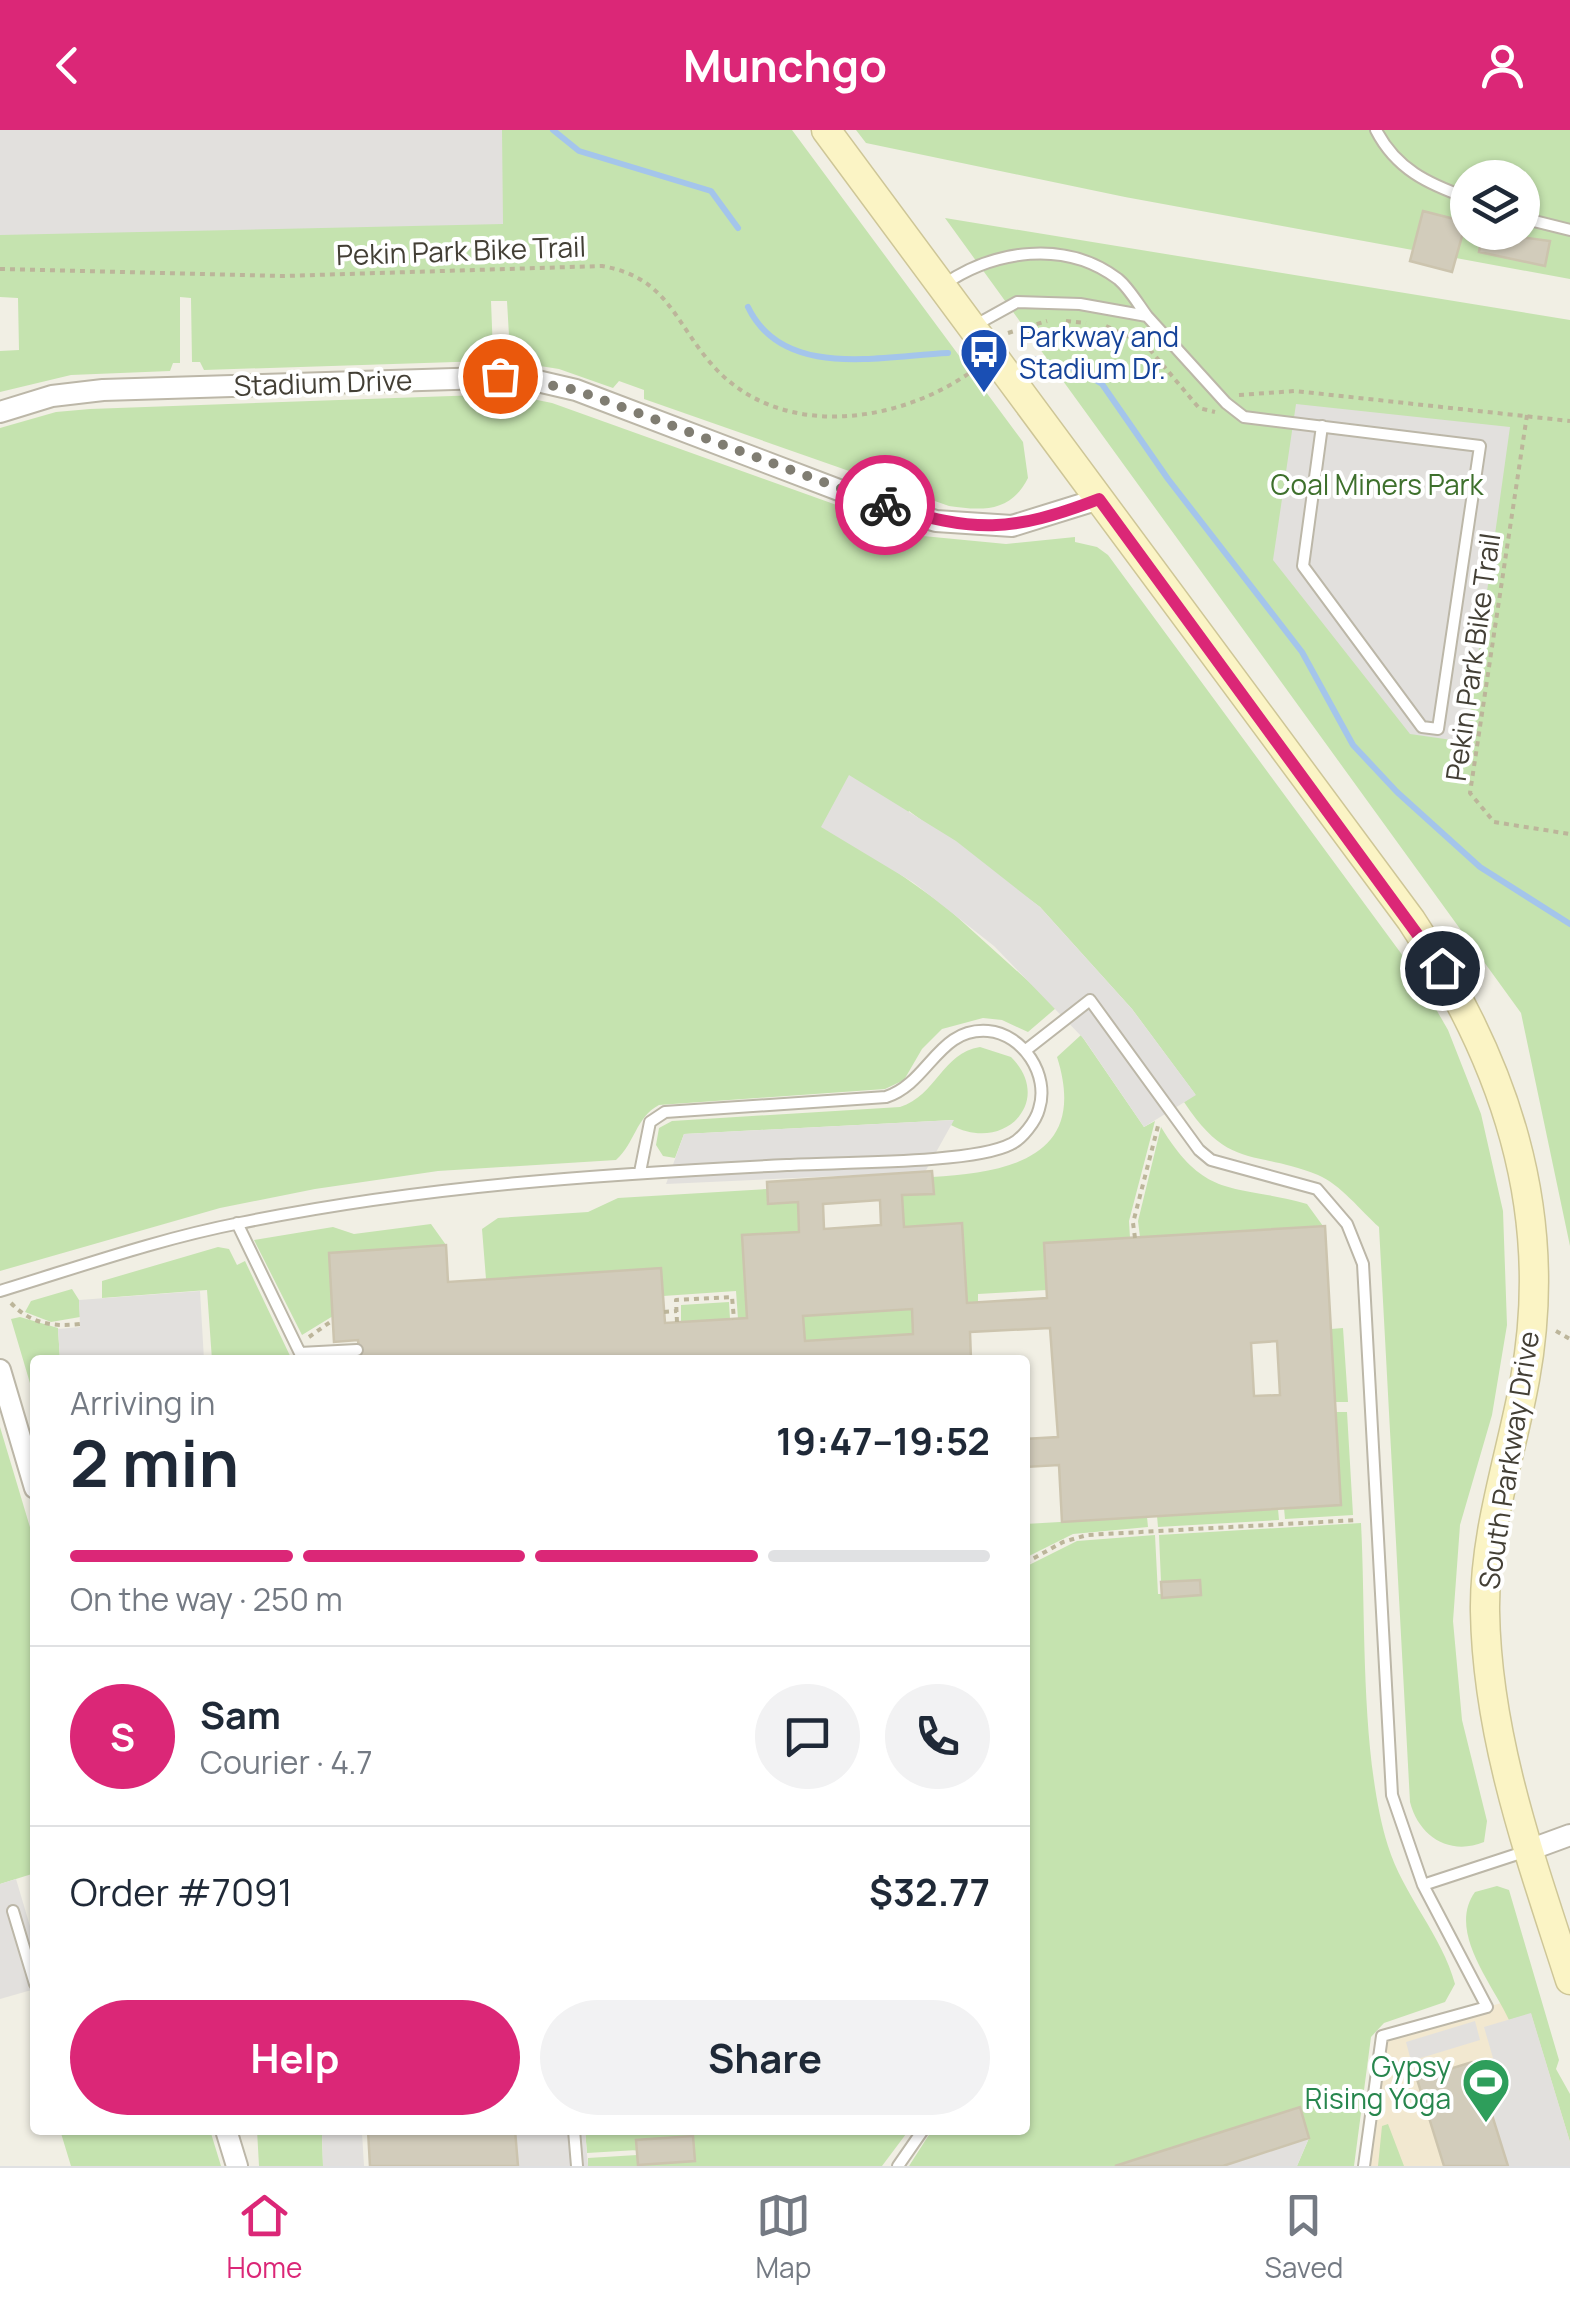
<!DOCTYPE html>
<html lang="en">
<head>
<meta charset="utf-8">
<style>
	body { margin:0; font-family:Manrope,sans-serif; background:#f2f2f3; color:#1f2937; height:100vh; display:flex; flex-direction:column; font-size:38px; white-space:nowrap }
	* { box-sizing:border-box; margin:0 }
	p { font-size:32px; color:#747a83 }
	.icon { flex:none; width:55px; height:55px; fill:none; stroke:currentColor; stroke-width:2; stroke-linecap:round; stroke-linejoin:round }
	.map { position:relative; flex:1; overflow:hidden }
	.drawer { position:absolute; left:30px; top:1225px; width:1000px; height:780px; display:flex; flex-direction:column; background:#fff; border-radius:10px; box-shadow:0 2px 8px #0004 }
	.drawer>* { flex:none }
	.controls { position:absolute; left:1450px; top:30px; display:grid; gap:20px }
	.controls a { display:grid; place-items:center; width:90px; height:90px; border-radius:50%; background:#fff; box-shadow:0 2px 8px #0004; font-size:50px }
	.pin { position:absolute; display:grid; place-items:center; width:85px; height:85px; color:#fff; margin:-42px; border:5px solid #fff; border-radius:50%; box-shadow:0 2px 10px #0007 }
	.courier { position:absolute; display:grid; place-items:center; width:100px; height:100px; margin:-50px; border:8px solid #db2777; border-radius:50%; background:#fff; color:#222; box-shadow:0 2px 12px #0007 }
	.overview em { font-style:normal; font-weight:700 }
	.overview div { display:flex; flex-direction:column-reverse }
	.overview { display:flex; align-items:center; justify-content:space-between; height:170px; padding:0 40px }
	h1 { font-size:65px; font-weight:700; line-height:75px }
	.bar { display:grid; grid-template-columns:repeat(4,1fr); gap:15px 10px; align-content:center; height:120px; padding:0 40px }
	.bar i { height:12px; border-radius:8px; background:#e0e1e3 }
	.bar .active { background:#db2777 }
	.bar p { grid-column:span 4 }
	.line { display:flex; align-items:center; gap:25px; padding:0 40px; border-top:2px solid #e0e1e3 }
	.line div { flex:1 }
	.round { display:grid; place-items:center; flex:none; width:105px; height:105px; border-radius:52px; background:#f2f2f3 }
	.action { display:flex; gap:20px; margin-top:auto; padding:20px 40px }
	.action a { flex:1; height:115px; border-radius:60px; background:#db2777; color:#fff; font-size:40px; font-weight:700; line-height:115px; text-align:center }
	.action a+a { background:#f2f2f3; color:#1f2937 }
	header { display:flex; justify-content:space-between; align-items:center; height:130px; padding:0 40px; background:#db2777; color:#fff; font-size:45px; font-weight:700 }
	.tab-bar { display:flex; justify-content:space-around; align-items:center; height:140px; border-top:2px solid #e0e1e3; background:#fff; font-size:28px; color:#747a83 }
	.tab-bar a { display:grid; justify-items:center; gap:5px }
	.tab-bar .active { color:#db2777 }
	.map>svg:first-child { display:block }
	.commercial { fill:#f2e8d0 }
	.green { fill:#c5e3af; fill-rule:evenodd }
	.parking { fill:#e2e0dd }
	.lines { fill:none; stroke-linecap:round; stroke-linejoin:round }
	.stream { stroke:#a4c5eb; stroke-width:6 }
	.building { fill:#d2ccbb; stroke:#ccc4ae; stroke-width:2.5; fill-rule:evenodd }
	.service-casing { stroke:#bcb7a8; stroke-width:14 }
	.minor-casing { stroke:#bcb7a8; stroke-width:24 }
	.secondary-casing { stroke:#cec697; stroke-width:31 }
	.path { stroke:#bcb59a; stroke-width:4; stroke-dasharray:5 5; stroke-linecap:butt }
	.service { stroke:#fff; stroke-width:10 }
	.minor { stroke:#fff; stroke-width:20 }
	.secondary { stroke:#fbf4c5; stroke-width:28 }
	.done { stroke:#807d72; stroke-width:10; stroke-dasharray:0 18 }
	.route { stroke:#db2777; stroke-width:12 }
	.labels { text-anchor:middle; dominant-baseline:central; stroke-width:8; stroke-linejoin:round; paint-order:stroke }
	.street-label { font-size:28px; fill:#433f35; stroke:#fff }
	.transit-label { font-size:28px; fill:#164399; stroke:#fff; text-anchor:start }
	.park-label { font-size:28px; fill:#3e702c; stroke:#fff }
	.leisure-label { font-size:28px; fill:#27864d; stroke:#fff; text-anchor:end }
</style>
</head>
<body>
<header><svg class="icon" aria-label="back" viewBox="0 0 24 24"><path d="M15 5l-7 7 7 7"/></svg>Munchgo<svg class="icon" aria-label="person" viewBox="0 0 24 24"><circle cx="12" cy="8" r="4"/><path d="M4 21q1-7 8-7t8 7"/></svg></header>
<div class="map">
<svg width="1570" height="2036" viewBox="0 0 1570 2036">
	<rect width="100%" height="100%" fill="#f1efe4"/>
	<path class="commercial" d="M 1531,1864 L 1570,1996 L 1570,2036 L 1369,2036 L 1375,1911 Z"/>
	<path class="green" d="M 0,0 L 792,0 L 1023,312 L 1028,348 C 1011,382 983,381 949,376 L 644,269 L 644,260 L 619,251 L 613,258 L 559,239 L 515,232 L 510,223 L 507,171 L 491,171 L 493,223 L 486,231 L 204,240 L 200,232 L 192,232 L 191,168 L 180,167 L 180,233 L 173,233 L 170,241 L 71,245 L 0,262 L 0,221 L 19,220 L 18,168 L 0,167 Z
		M 856,0 L 1570,0 L 1570,149 L 1125,67 L 866,13 ZM 1468,48 L 1522,48 L 1522,102 L 1468,102 Z
		M 945,88 L 1570,190 L 1570,1116 L 1521,883 Z
		M 508,264 L 552,273 L 923,406 L 1006,414 L 1075,407 L 1075,412 L 1097,417 L 1108,425 L 1414,841 L 1448,900 L 1481,984 L 1503,1081 L 1507,1195 L 1492,1285 L 1460,1395 L 1453,1491 L 1462,1590 L 1487,1691 L 1484,1712 C 1450,1726 1419,1707 1410,1672 L 1379,1097 C 1361,1081 1340,1054 1318,1045 C 1251,1019 1229,1040 1184,972 L 1195,964 L 1132,879 L 1040,777 L 909,681 L 880,730 L 945,776 L 1048,869 L 1056,878 L 1028,902 L 1002,890 L 983,888 L 942,899 L 922,919 L 904,950 L 885,959 L 659,975 C 636,987 635,1013 616,1030 L 438,1041 L 315,1059 L 220,1078 L 0,1141 L 0,298 L 56,282 L 90,279 Z
		M 1081,905 L 1144,997 L 1155,991 L 1129,1091 L 1130,1108 L 1047,1160 L 978,1164 L 978,1172 L 967,1173 L 962,1093 L 904,1097 L 902,1065 L 933,1063 L 932,1047 C 1009,1042 1089,1028 1057,927 Z
		M 980,917 L 1011,927 C 1055,971 1004,1024 951,995 L 953,990 L 684,1004 L 675,1028 L 663,1026 L 656,1015 L 659,998 L 672,991 L 900,977 C 937,965 942,923 980,917 Z
		M 1161,997 C 1206,1071 1233,1053 1307,1074 L 1323,1096 L 1140,1107 L 1138,1091 Z
		M 767,1059 L 768,1074 L 798,1072 L 799,1102 L 742,1106 L 747,1188 L 738,1189 L 736,1161 L 663,1166 L 661,1138 L 486,1149 L 482,1099 L 498,1088 L 588,1082 L 618,1068 Z
		M 431,1094 L 446,1115 L 329,1123 L 333,1186 L 302,1205 L 254,1110 L 333,1097 L 354,1104 Z
		M 218,1117 L 229,1119 L 237,1135 L 245,1131 L 292,1230 L 212,1230 L 207,1160 L 102,1168 L 102,1151 Z
		M 72,1159 L 79,1170 L 80,1187 L 51,1192 L 25,1182 L 31,1171 Z
		M 729,1172 L 730,1189 L 681,1192 L 681,1175 Z
		M 912,1179 L 913,1204 L 805,1211 L 803,1186 Z
		M 20,1187 L 58,1198 L 60,1230 L 35,1230 L 35,1270 L 11,1189 Z
		M 1343,1198 L 1348,1272 L 1335,1272 L 1331,1199 Z
		M 1336,1282 L 1347,1282 L 1353,1385 L 1285,1389 L 1284,1378 L 1341,1375 Z
		M 0,1297 L 35,1414 L 35,1743 L 0,1754 Z
		M 1278,1379 L 1279,1390 L 1158,1397 L 1157,1386 Z
		M 1147,1387 L 1148,1397 L 1073,1404 L 1025,1428 L 1025,1394 Z
		M 1361,1393 C 1366,1489 1360,1626 1388,1716 C 1403,1765 1442,1805 1455,1854 L 1445,1872 L 1384,1893 L 1371,1907 L 1354,2036 L 1297,2036 L 1309,2008 L 1299,1977 L 1115,2036 L 909,2036 L 932,2000 L 1025,2000 L 1025,1437 L 1077,1411 L 1155,1405 L 1158,1464 L 1201,1465 L 1200,1450 L 1161,1452 L 1159,1405 Z
		M 1497,1756 L 1509,1760 L 1559,1930 L 1556,1939 L 1570,1964 L 1570,2012 L 1531,1884 L 1509,1890 C 1492,1853 1447,1801 1475,1762 Z
		M 1388,1994 L 1404,2036 L 1378,2036 L 1382,1996 Z
		M 60,2000 L 210,2000 L 221,2036 L 71,2036 Z
		M 257,2000 L 356,2000 L 356,2004 L 322,2006 L 323,2036 L 259,2036 Z
		M 585,2000 L 909,2000 L 882,2036 L 588,2036 L 588,2028 L 637,2025 L 638,2035 L 636,2011 L 637,2020 L 587,2023 Z"/>
	<path class="parking" d="M 0,0 L 502,0 L 503,94 L 0,105 Z
		M 1296,274 L 1510,297 L 1466,612 L 1410,604 L 1273,430 Z
		M 849,645 L 956,711 L 1040,777 L 1132,879 L 1196,965 L 1144,997 L 1084,909 L 994,816 L 914,753 L 821,697 Z
		M 954,990 L 925,1042 L 666,1054 L 684,1004 Z
		M 200,1161 L 204,1230 L 60,1230 L 58,1199 L 80,1197 L 79,1170 Z
		M 16,1749 L 35,1813 L 35,1859 L 0,1869 L 0,1754 Z
		M 1531,1883 L 1570,2012 L 1570,2036 L 1508,2036 L 1476,1934 L 1493,1928 L 1484,1897 Z
		M 1475,1891 L 1480,1910 L 1411,1931 L 1406,1912 Z
		M 515,2000 L 585,2000 L 588,2036 L 518,2036 Z
		M 362,2003 L 364,2036 L 323,2036 L 322,2005 Z
		M 1309,2008 L 1297,2036 L 1223,2036 Z"/>
	<g class="lines">
		<path class="stream" d="M 553,0 L 579,21 L 711,61 L 738,98
			M 748,177 C 783,250 880,226 948,223
			M 1033,229 L 1079,240 L 1102,254 L 1168,349 L 1302,522 L 1353,615 L 1397,662 L 1480,737 L 1570,794"/>
	</g>
	<path class="building" d="M 1423,81 L 1466,92 L 1452,142 L 1410,131 Z
		M 1483,102 L 1550,111 L 1545,136 L 1479,122 Z
		M 932,1041 L 934,1064 L 902,1065 L 904,1097 L 962,1093 L 967,1173 L 1047,1168 L 1044,1113 L 1325,1096 L 1341,1375 L 1062,1392 L 1059,1335 L 1025,1337 L 1025,1309 L 1058,1307 L 1050,1198 L 970,1202 L 971,1230 L 360,1230 L 358,1210 L 334,1212 L 329,1123 L 446,1115 L 448,1152 L 661,1138 L 665,1193 L 747,1188 L 742,1105 L 799,1102 L 798,1072 L 768,1074 L 767,1052 ZM 880,1070 L 881,1095 L 824,1099 L 823,1074 ZM 912,1179 L 913,1204 L 805,1211 L 803,1186 ZM 1277,1211 L 1280,1265 L 1254,1266 L 1251,1213 Z
		M 1200,1450 L 1201,1465 L 1162,1468 L 1161,1452 Z
		M 1472,1932 L 1476,1934 L 1508,2036 L 1444,2036 L 1417,1949 Z
		M 1300,1977 L 1309,2008 L 1223,2036 L 1115,2036 Z
		M 368,2000 L 515,2000 L 518,2036 L 370,2036 Z
		M 693,2006 L 695,2031 L 638,2035 L 636,2010 Z"/>
	<g class="lines">
		<g class="service-casing">
			<path id="service" d="M 1376,0 C 1396,39 1428,54 1468,68
				M 1522,88 L 1570,100
				M 943,155 C 994,120 1065,109 1118,149 C 1129,158 1138,174 1147,186 L 1080,174 L 1017,172 L 972,197
				M 1147,186 L 1226,273 L 1244,287 L 1480,316 L 1438,599 L 1422,597 L 1303,436 L 1322,296
				M 1026,920 L 1090,870 L 1199,1020 L 1211,1030 L 1317,1059 L 1347,1094 L 1363,1134 L 1392,1665 L 1423,1755 L 1487,1877 L 1382,1906 L 1364,2036
				M 237,1093 L 300,1223 L 357,1220
				M 0,1161 C 79,1137 158,1109 240,1093 C 419,1056 604,1044 787,1035 C 836,1032 973,1034 1011,1014 C 1022,1009 1036,991 1039,979 C 1050,945 1023,904 988,901 C 938,897 929,953 886,967 L 665,982 L 650,992 L 640,1042
				M 1423,1755 L 1527,1721
				M 13,1781 L 35,1854
				M 574,2000 L 577,2036
				M 898,2036 L 923,2000"/>
		</g>
		<g class="minor-casing">
			<path id="minor" d="M 0,282 L 52,266 L 103,260 L 520,247 L 576,260 L 852,365 L 936,391 L 1012,396 L 1099,369
				M 0,1240 L 35,1358
				M 1529,1720 L 1570,1705
				M 226,2000 L 237,2036"/>
		</g>
		<g class="secondary-casing">
			<path id="secondary" d="M 826,0 L 1411,790 C 1504,930 1556,1079 1525,1249 C 1511,1326 1484,1402 1485,1481 C 1487,1609 1531,1729 1570,1850"/>
		</g>
		<path class="path" d="M 0,139 L 283,146 L 602,136 C 670,148 674,194 716,239 C 784,311 902,293 975,239
			M 1066,191 L 1086,193
			M 1106,196 L 1146,215 L 1199,278 L 1215,282
			M 1008,203 L 1047,191
			M 1239,265 L 1295,261 L 1570,291
			M 1527,285 L 1470,663 L 1494,692 L 1570,704
			M 1135,1108 L 1133,1093 L 1159,992
			M 11,1173 C 31,1194 53,1197 80,1194
			M 664,1182 L 677,1181
			M 677,1192 L 676,1170 L 732,1167 L 734,1189
			M 1556,1201 L 1570,1209
			M 309,1207 L 333,1190
			M 1025,1433 L 1063,1412 L 1087,1405 L 1357,1390"/>
		<use href="#service" class="service"/>
		<use href="#minor" class="minor"/>
		<use href="#secondary" class="secondary"/>
	</g>
	<g class="lines">
		<path class="done" d="M 500,246 L 576,260 L 885,375"/>
		<path class="route" d="M 885,375 C 975,403 1010,403 1099,369 L 1442,838"/>
	</g>
	<defs>
		<g id="bus-pin" transform="scale(2.5)"><path d="M0 17L-7.5 6A9.5 9.5 0 1 1 7.5 6Z" fill="#1a4fb4" stroke="#fff"/><path d="M-5-6H5V4H4V6H2V4H-2V6H-4V4H-5ZM-3.5-4V0h7V-4ZM-3.5 1.2v1.5H-2V1.2ZM2 1.2v1.5H3.5V1.2Z" fill="#fff"/></g>
		<g id="stadium-pin" transform="scale(2.5)"><path d="M0 17L-7.5 6A9.5 9.5 0 1 1 7.5 6Z" fill="#2e9e5b" stroke="#fff"/><path d="M0-5a6.5 5 0 1 0 0 10a6.5 5 0 1 0 0-10ZM-3.5-1.8h7v3.6h-7Z" fill="#fff"/></g>
	</defs>
	<g fill-rule="evenodd">
		<use href="#bus-pin" x="984" y="222"/>
		<use href="#stadium-pin" x="1486" y="1952"/>
	</g>
	<g class="labels">
		<g class="street-label">
			<text transform="translate(461 120) rotate(-2)">Pekin Park Bike Trail</text>
			<text transform="translate(323 252) rotate(-2)">Stadium Drive</text>
			<text transform="translate(1472 527) rotate(-82)">Pekin Park Bike Trail</text>
			<text transform="translate(1508 1330) rotate(-81)">South Parkway Drive</text>
		</g>
		<g class="transit-label">
			<text x="1019" y="206">Parkway and<tspan x="1019" dy="32">Stadium Dr.</tspan></text>
		</g>
		<g class="park-label">
			<text x="1377" y="354">Coal Miners Park</text>
		</g>
		<g class="leisure-label">
			<text x="1451" y="1936">Gypsy<tspan x="1451" dy="32">Rising Yoga</tspan></text>
		</g>
	</g>
</svg>
<div class="controls">
<a><svg class="icon" aria-label="layers" viewBox="0 0 24 24"><path d="M12 4l9 5-9 5-9-5zM3 14l9 5 9-5"/></svg></a>
</div>
<div class="pin" style="left:500px;top:246px;background:#ea580c"><svg class="icon" aria-label="bag" viewBox="0 0 24 24"><path d="M5 8h14l-1 12H6zM9 8a3 3 0 0 1 6 0"/></svg></div>
<div class="pin" style="left:1442px;top:838px;background:#1f2937"><svg class="icon" aria-label="home" viewBox="0 0 24 24"><path d="M3 11l9-7 9 7M6 9v11h12V9"/></svg></div>
<div class="courier" style="left:885px;top:375px"><svg class="icon" aria-label="bike" viewBox="0 0 24 24"><circle cx="6" cy="16" r="4"/><circle cx="18" cy="16" r="4"/><path d="M6 16l4-8h5l3 8M10 8l3 8H6M13 5h3"/></svg></div>
<section class="drawer">
<div class="overview"><div><h1>2 min</h1><p>Arriving in</p></div><em>19:47–19:52</em></div>
<div class="bar"><i class="active"></i><i class="active"></i><i class="active"></i><i></i><p>On the way · 250 m</p></div>
<div class="line" style="height:180px"><b class="round" style="background:#db2777;color:#fff">S</b><div><b>Sam</b><p>Courier · 4.7</p></div><a class="round"><svg class="icon" aria-label="chat" viewBox="0 0 24 24"><path d="M4 5h16v11H9l-5 4z"/></svg></a><a class="round"><svg class="icon" aria-label="phone" viewBox="0 0 24 24"><path d="M5 4h4l2 5-3 2q2 4 5 5l2-3 5 2v4C11 20 4 13 5 4z"/></svg></a></div>
<div class="line" style="height:130px"><div>Order #7091</div><b>$32.77</b></div>
<div class="action"><a>Help</a><a>Share</a></div>
</section>
</div>
<nav class="tab-bar">
<a class="active"><svg class="icon" aria-label="home" viewBox="0 0 24 24"><path d="M3 11l9-7 9 7M6 9v11h12V9"/></svg>Home</a>
<a><svg class="icon" aria-label="map" viewBox="0 0 24 24"><path d="M3 6l6-2 6 2 6-2v14l-6 2-6-2-6 2zM9 4v14M15 6v14"/></svg>Map</a>
<a><svg class="icon" aria-label="saved" viewBox="0 0 24 24"><path d="M7 4h10v16l-5-4-5 4z"/></svg>Saved</a>
</nav>
</body>
</html>
